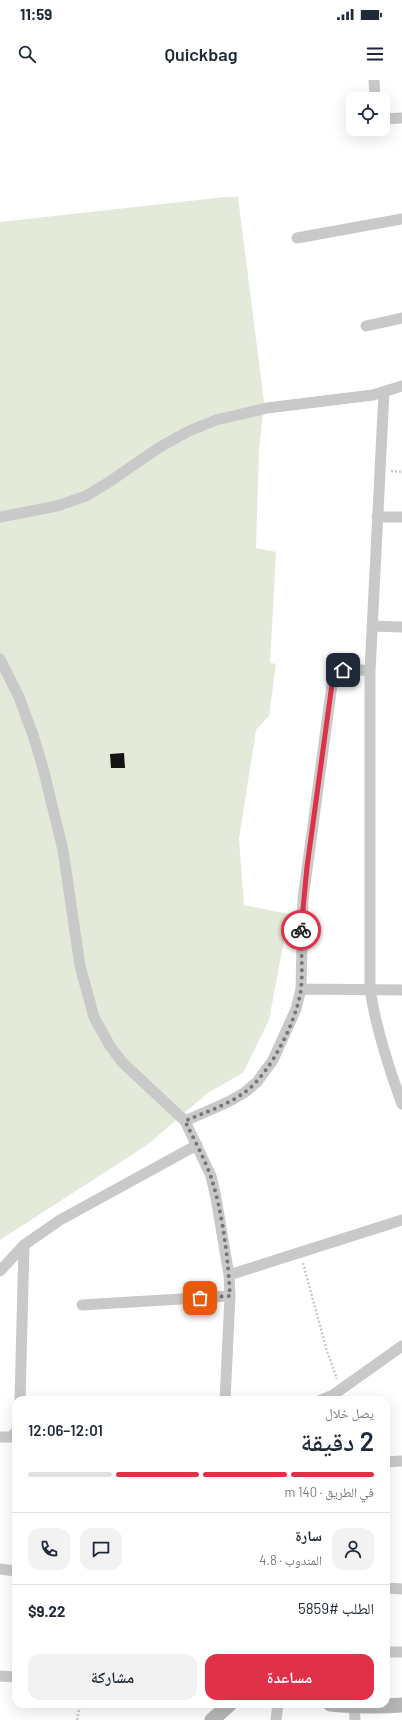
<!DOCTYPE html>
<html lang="ar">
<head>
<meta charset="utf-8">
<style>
	body { margin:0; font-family:Barlow,"Noto Naskh Arabic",sans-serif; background:#f2f2f3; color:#1f2937; direction:rtl; height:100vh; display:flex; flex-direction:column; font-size:15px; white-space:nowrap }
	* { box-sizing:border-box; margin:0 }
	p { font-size:13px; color:#747a83 }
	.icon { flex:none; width:22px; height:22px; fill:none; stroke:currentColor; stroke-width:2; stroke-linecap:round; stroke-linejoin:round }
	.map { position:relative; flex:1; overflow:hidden; direction:ltr }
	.sheet { position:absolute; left:12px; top:1316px; width:378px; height:312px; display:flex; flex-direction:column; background:#fff; border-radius:12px; box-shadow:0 4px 16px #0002; direction:rtl }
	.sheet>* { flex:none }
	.buttons { position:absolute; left:346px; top:12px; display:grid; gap:8px }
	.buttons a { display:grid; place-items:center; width:44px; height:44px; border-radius:8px; background:#fff; box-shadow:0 4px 16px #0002; font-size:20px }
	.pin { position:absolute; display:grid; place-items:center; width:34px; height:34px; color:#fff; margin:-17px; border-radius:8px; box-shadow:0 2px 6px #0006 }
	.courier { position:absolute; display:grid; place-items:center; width:40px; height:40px; margin:-20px; border:3px solid #df3249; border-radius:50%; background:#fff; color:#222; box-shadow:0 1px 5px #0007 }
	.summary em { font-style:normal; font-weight:600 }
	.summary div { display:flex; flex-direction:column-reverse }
	.summary { display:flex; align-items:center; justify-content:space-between; height:68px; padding:0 16px }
	h1 { font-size:26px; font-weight:600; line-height:30px }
	.bar { display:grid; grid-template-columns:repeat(4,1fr); gap:6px 4px; align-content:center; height:48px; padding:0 16px }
	.bar i { height:5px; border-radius:3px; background:#e0e1e3 }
	.bar .selected { background:#df3249 }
	.bar p { grid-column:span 4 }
	.line { display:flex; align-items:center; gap:10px; padding:0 16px; border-top:1px solid #e0e1e3 }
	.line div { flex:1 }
	.round { display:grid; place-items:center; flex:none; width:42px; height:42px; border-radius:12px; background:#f2f2f3 }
	.cta { display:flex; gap:8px; margin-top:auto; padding:8px 16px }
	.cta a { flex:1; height:46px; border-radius:12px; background:#df3249; color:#fff; font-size:16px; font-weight:600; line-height:46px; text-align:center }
	.cta a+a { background:#f2f2f3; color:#1f2937 }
	.status { display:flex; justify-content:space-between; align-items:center; height:28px; padding:0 20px; background:#fff; direction:ltr }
	.status svg { height:11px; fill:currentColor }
	header { display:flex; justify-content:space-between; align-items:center; height:52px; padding:0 16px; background:#fff; font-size:18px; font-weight:600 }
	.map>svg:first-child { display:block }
	.green { fill:#e3ead9 }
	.building { fill:#131313 }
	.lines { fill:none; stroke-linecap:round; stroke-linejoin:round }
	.path { stroke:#c9c9c9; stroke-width:2.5; stroke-dasharray:2 2; stroke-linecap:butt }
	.street { stroke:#c9c9c9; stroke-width:11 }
	.secondary { stroke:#b6b6b6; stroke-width:15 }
	.done { stroke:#767676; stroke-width:4; stroke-dasharray:0 7.2 }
	.route { stroke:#df3249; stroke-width:5 }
</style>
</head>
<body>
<div class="status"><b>11:59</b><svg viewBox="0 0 49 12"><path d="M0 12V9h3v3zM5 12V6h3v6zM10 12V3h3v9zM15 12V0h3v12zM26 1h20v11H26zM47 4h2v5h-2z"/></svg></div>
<header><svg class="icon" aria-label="menu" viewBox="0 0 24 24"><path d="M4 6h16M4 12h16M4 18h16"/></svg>Quickbag<svg class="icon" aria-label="search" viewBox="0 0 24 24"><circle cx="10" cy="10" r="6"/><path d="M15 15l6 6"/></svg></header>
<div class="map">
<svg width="402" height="1640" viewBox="0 0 402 1640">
	<rect width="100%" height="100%" fill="#fff"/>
	<path class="green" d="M 225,117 L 238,117 L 264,322 L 259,370 L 256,468 L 276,472 L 270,583 L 276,584 L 269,636 L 256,650 L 239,759 L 244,825 L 289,834 L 269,940 L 243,993 L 209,1012 L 147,1065 L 0,1160 L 0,142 Z"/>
	<path class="building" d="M 124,673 L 125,688 L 111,688 L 110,674 Z"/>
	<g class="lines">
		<path class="path" d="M 391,391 L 402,392
			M 303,1183 L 326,1268 L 337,1299
			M 77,1640 L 80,1624"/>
		<path class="street" d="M 374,0 L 375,19
			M 383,39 L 402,38
			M 297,158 L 402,139
			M 366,246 L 402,238
			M 384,312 L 370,591 L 370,909 C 376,949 388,986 402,1024
			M 0,437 L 57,426 L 86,416 L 106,404 L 160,367 L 189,351 L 216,340 L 267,328 L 373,315 L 402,306
			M 377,437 L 402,437
			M 372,546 L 402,547
			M 0,579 L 19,617 L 33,655 L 43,688 L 63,770 L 80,886 L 94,937 L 110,966 L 122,982 L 185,1041 L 211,1096 L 216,1118 L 229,1195 L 230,1216 L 225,1320
			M 301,909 L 402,910
			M 185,1041 L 228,1022 L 244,1013 L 257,1002 L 273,980 L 296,929 L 301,909 L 303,819 L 333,597 C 341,585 358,590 370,591
			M 0,1191 L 24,1165 L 60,1140 L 197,1065
			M 229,1195 L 402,1140
			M 82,1225 L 230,1216
			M 20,1320 L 24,1165
			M 321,1320 L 333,1315 L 402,1266
			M 0,1357 L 11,1357 L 16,1352
			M 386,1382 L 402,1381
			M 0,1489 L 16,1491
			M 386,1508 L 402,1509
			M 386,1572 L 402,1572
			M 0,1596 L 16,1597
			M 354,1624 L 355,1640
			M 276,1640 L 278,1624"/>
		<path class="secondary" d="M 330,1624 C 354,1626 378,1627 402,1625
			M 212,1640 L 230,1624"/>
	</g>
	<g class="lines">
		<path class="done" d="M 200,1218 L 230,1216 C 228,1178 223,1134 211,1097 C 204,1078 194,1059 185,1041 C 205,1032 228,1025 245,1012 C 271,993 297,940 301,909 C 303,889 301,870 301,850"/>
		<path class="route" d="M 301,850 L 307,787 L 332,604 L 335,594 L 343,590"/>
	</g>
</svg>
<div class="buttons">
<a><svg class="icon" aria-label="locate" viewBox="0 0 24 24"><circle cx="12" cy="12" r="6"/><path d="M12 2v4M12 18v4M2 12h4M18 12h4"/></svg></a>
</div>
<div class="pin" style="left:200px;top:1218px;background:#ea580c"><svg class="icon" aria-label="bag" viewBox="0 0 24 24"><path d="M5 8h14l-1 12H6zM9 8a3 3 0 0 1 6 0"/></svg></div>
<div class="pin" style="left:343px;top:590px;background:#1f2937"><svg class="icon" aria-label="home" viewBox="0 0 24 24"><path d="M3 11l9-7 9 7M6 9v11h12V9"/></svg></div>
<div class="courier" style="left:301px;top:850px"><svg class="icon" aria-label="bike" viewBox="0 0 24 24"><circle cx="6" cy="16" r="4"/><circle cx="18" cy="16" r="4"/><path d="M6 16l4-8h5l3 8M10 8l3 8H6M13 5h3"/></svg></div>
<section class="sheet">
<div class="summary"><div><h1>2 دقيقة</h1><p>يصل خلال</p></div><em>12:01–12:06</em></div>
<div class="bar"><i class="selected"></i><i class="selected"></i><i class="selected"></i><i></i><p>في الطريق · 140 m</p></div>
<div class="line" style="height:72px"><a class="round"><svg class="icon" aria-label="person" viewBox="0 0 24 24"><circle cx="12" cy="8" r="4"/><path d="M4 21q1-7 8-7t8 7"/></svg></a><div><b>سارة</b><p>المندوب · 4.8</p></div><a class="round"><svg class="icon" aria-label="chat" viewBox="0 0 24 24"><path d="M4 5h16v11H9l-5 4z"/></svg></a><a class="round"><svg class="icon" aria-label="phone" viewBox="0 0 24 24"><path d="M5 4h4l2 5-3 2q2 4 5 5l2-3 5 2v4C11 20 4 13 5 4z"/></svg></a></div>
<div class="line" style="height:52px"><div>الطلب #5859</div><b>$9.22</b></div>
<div class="cta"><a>مساعدة</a><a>مشاركة</a></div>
</section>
</div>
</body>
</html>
